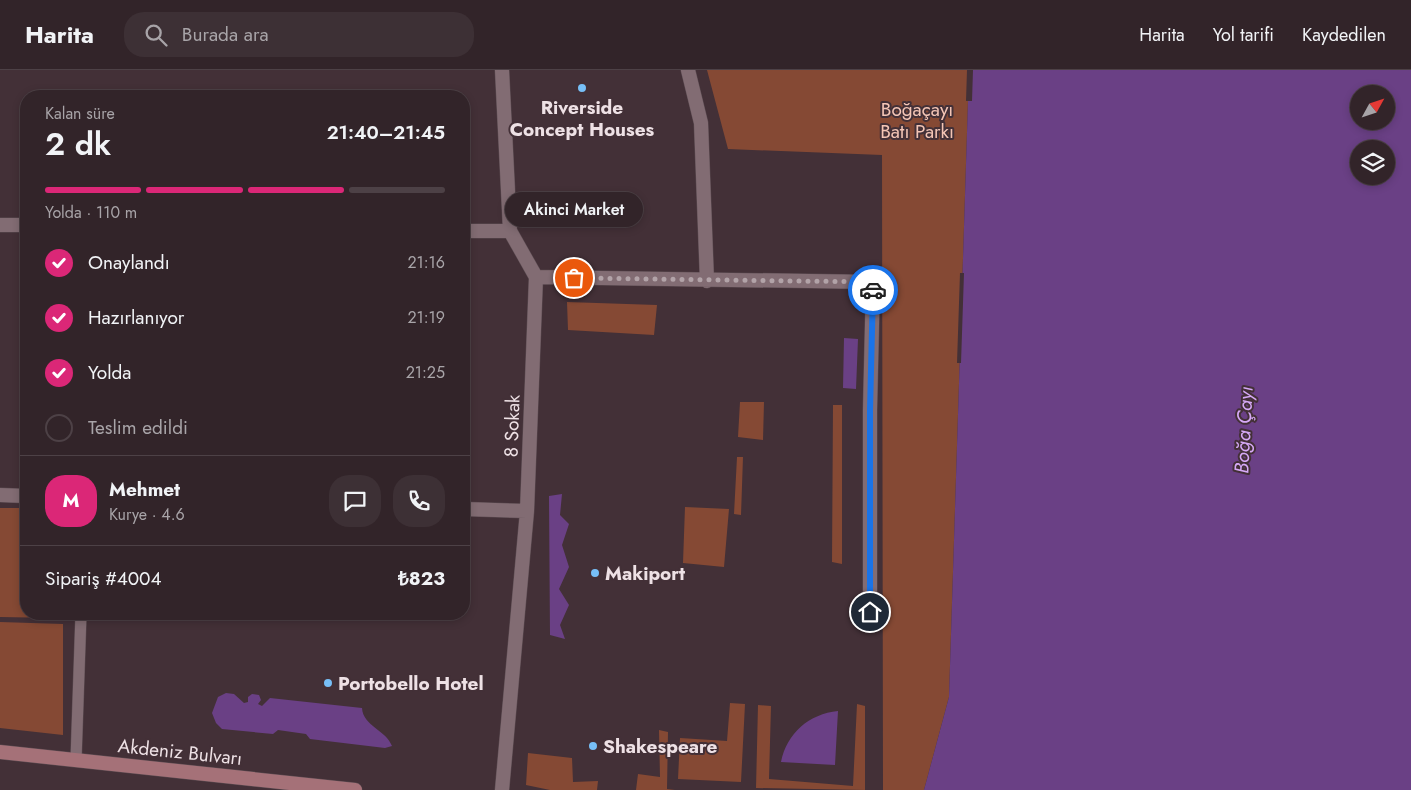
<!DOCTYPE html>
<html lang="tr">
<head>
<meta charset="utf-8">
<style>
	body { margin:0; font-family:Jost,sans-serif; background:#3d3035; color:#f1f3f6; height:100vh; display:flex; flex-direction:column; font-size:19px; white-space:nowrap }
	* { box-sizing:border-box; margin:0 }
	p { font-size:16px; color:#a8a4a8 }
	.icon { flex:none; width:28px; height:28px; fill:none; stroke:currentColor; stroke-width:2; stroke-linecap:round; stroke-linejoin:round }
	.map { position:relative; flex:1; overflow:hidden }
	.details { position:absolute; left:20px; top:20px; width:450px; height:530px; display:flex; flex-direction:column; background:#322429; border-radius:20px; box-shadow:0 2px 8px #0003,0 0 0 1px #4d4146 }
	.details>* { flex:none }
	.needle { width:32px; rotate:50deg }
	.buttons { position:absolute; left:1350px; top:15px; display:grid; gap:10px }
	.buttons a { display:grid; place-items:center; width:45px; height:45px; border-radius:50%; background:#322429; box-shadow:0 2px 8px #0003,0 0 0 1px #4d4146; font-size:25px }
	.pin { position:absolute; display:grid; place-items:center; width:42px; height:42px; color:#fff; margin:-21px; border:2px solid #fff; border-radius:50%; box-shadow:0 1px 5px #0007 }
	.courier { position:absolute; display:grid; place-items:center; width:50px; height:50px; margin:-25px; border:4px solid #1a73e8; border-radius:50%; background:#fff; color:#222; box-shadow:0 1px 6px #0007 }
	.bubble { position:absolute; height:35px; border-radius:18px; background:#322429; box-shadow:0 2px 8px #0003,0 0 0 1px #4d4146; font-size:16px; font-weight:600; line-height:35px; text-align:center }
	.headline em { font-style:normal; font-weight:600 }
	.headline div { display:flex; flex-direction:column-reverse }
	.headline { display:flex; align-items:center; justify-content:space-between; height:85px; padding:0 25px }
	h1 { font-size:32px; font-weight:600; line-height:38px }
	.bar { display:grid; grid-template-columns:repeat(4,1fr); gap:8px 5px; align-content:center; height:60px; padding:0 25px }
	.bar i { height:6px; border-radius:4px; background:#4d4146 }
	.bar .active { background:#db2777 }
	.bar p { grid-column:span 4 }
	.line { display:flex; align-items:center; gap:12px; padding:0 25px; border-top:1px solid #4d4146 }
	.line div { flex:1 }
	.round { display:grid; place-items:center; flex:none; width:52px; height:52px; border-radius:20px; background:#3d3035 }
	ol { padding:0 25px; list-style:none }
	li { display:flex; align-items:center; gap:15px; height:55px }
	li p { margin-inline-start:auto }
	li .icon { padding:5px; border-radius:50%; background:#db2777; color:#fff; stroke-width:4 }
	li:last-child { color:#a8a4a8 }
	li i { width:28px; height:28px; border:2px solid #4d4146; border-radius:50% }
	header { display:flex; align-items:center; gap:30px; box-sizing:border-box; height:70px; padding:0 25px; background:#322429; border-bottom:1px solid #4d4146 }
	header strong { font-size:24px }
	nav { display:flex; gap:28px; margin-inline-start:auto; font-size:18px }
	.search { width:350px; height:45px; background:#3d3035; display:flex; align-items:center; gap:12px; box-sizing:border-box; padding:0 18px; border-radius:20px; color:#a8a4a8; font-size:19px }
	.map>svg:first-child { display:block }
	.green { fill:#854934 }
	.water { fill:#6a4085; fill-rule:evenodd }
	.pier { fill:#433037 }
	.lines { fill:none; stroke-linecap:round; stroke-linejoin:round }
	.service-casing { stroke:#5c4c52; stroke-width:12 }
	.minor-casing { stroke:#5c4c52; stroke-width:15 }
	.secondary-casing { stroke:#5c4c52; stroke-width:15 }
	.service { stroke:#826c73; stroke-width:11 }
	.minor { stroke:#826c73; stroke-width:14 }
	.secondary { stroke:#a57178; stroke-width:14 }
	.done { stroke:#b2a3a8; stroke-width:5; stroke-dasharray:0 9 }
	.route { stroke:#1a73e8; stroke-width:6 }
	.poi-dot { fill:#77bff7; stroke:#433037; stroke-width:2 }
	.labels { text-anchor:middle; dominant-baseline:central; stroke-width:4; stroke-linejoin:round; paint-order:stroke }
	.poi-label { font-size:19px; font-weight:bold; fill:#eee1e5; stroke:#433037; text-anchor:start }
	.park-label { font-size:19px; fill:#f4c5b5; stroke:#433037 }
	.street-label { font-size:19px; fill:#eee1e5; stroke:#433037 }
	.water-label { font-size:20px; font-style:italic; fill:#d6a9f7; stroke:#433037 }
</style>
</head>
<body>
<header>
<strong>Harita</strong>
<div class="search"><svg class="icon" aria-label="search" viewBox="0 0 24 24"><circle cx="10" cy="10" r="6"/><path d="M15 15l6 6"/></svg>Burada ara</div>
<nav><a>Harita</a><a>Yol tarifi</a><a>Kaydedilen</a></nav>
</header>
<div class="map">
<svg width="1411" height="720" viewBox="0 0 1411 720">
	<rect width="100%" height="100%" fill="#433037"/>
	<path class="green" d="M 707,0 L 969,0 L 949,627 L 924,720 L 883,720 L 882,85 L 728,79 Z
		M 567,232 L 657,235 L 654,265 L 568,260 Z
		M 740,332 L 764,332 L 763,370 L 738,367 Z
		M 833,335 L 842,335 L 842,494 L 832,492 Z
		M 737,387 L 743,387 L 741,445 L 734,444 Z
		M 685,437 L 729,439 L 724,497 L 683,493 Z
		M 0,438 L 26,438 L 26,544 L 57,544 L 57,548 L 0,547 Z
		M 0,552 L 63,554 L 63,665 L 0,658 Z
		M 730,633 L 745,634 L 741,712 L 678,709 L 680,668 L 727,671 Z
		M 857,634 L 865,636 L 865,720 L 756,718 L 758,635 L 771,636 L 769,709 L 853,716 Z
		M 659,660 L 668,662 L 667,719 L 675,720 L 636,720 L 638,704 L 660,707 Z
		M 528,683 L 572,688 L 573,712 L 598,711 L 597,720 L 550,720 L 526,715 Z"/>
	<path class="water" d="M 969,0 L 1411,0 L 1411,720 L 924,720 L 949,627 ZM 1359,24 L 1386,24 L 1386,51 L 1359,51 ZM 1359,79 L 1386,79 L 1386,106 L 1359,106 Z
		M 844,268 L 858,269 L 856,319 L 843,318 Z
		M 562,424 L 560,445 L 569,454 L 562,475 L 569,497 L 559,519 L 569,535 L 560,555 L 565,569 L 550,565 L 549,426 Z
		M 226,623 L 234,624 L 244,633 L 248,632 L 248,627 L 252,624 L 259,625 L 261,630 L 258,634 L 262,636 L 270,628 L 362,638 C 363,656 386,660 392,676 L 385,678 L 310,669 L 306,664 L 278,660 L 273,664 L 222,659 L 216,653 L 212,643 L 218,627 Z
		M 838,641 L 835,695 L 781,692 C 787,663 809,644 838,641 Z"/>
	<path class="pier" d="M 967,0 L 973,0 L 972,31 L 966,31 Z
		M 960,203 L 964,203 L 961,293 L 957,293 Z"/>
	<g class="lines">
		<g class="service-casing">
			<path id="service" d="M 76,690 L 81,544"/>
		</g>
		<g class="minor-casing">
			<path id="minor" d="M 688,0 L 701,53 L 707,211
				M 0,155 L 26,155
				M 464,161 L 510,161
				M 536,207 L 873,212 L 870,340 L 870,542
				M 0,425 L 26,426
				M 464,439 L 527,441
				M 502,720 L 527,441 L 536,207 L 510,161 L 502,0"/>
		</g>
		<g class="secondary-casing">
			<path id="secondary" d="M 0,682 L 355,720"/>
		</g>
		<use href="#service" class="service"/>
		<use href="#minor" class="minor"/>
		<use href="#secondary" class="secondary"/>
	</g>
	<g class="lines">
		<path class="done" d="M 574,208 L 873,212 L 873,220"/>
		<path class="route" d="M 870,542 L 870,340 L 873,220"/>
	</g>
	<g class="poi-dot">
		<circle cx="582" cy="18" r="5"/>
		<circle cx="595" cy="503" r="5"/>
		<circle cx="328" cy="613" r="5"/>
		<circle cx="593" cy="676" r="5"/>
	</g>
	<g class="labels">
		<g class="poi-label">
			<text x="582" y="37" text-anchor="middle">Riverside<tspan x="582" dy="22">Concept Houses</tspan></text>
			<text x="605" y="503">Makiport</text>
			<text x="338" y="613">Portobello Hotel</text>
			<text x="603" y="676">Shakespeare</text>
		</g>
		<g class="park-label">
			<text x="917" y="39">Boğaçayı<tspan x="917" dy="22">Batı Parkı</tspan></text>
		</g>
		<g class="street-label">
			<text transform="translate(512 356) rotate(-88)">8 Sokak</text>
			<text transform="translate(180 682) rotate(6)">Akdeniz Bulvarı</text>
		</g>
		<g class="water-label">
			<text transform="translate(1244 360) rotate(-87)">Boğa Çayı</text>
		</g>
	</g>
</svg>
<div class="buttons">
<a><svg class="needle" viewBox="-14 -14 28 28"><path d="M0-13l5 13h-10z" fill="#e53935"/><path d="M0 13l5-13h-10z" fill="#a8a4a8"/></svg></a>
<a><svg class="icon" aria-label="layers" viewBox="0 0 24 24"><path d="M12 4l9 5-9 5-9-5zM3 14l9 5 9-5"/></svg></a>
</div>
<div class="pin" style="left:574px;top:208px;background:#ea580c"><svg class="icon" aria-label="bag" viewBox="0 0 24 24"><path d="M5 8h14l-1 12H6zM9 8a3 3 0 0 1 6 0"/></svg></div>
<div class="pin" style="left:870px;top:542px;background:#1f2937"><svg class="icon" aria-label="home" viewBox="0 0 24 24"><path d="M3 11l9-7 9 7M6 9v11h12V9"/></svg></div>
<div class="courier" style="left:873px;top:220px"><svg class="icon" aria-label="car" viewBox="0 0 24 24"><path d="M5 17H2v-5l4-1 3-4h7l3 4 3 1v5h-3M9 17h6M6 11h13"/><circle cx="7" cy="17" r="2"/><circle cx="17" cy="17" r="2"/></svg></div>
<div class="bubble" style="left:505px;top:122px;width:138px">Akinci Market</div>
<section class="details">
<div class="headline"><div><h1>2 dk</h1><p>Kalan süre</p></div><em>21:40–21:45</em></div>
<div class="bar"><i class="active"></i><i class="active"></i><i class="active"></i><i></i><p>Yolda · 110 m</p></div>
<ol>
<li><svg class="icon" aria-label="check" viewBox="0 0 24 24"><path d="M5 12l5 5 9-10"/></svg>Onaylandı<p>21:16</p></li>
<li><svg class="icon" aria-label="check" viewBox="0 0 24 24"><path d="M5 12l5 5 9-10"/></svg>Hazırlanıyor<p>21:19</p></li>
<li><svg class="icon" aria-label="check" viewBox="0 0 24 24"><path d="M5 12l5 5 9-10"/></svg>Yolda<p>21:25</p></li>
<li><i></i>Teslim edildi</li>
</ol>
<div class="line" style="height:90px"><b class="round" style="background:#db2777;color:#fff">M</b><div><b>Mehmet</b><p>Kurye · 4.6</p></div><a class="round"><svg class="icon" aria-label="chat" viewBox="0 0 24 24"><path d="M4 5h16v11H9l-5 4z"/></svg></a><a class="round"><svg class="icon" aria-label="phone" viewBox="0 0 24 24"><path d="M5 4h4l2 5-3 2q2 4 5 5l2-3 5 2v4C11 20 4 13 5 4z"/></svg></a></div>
<div class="line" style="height:65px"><div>Sipariş #4004</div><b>₺823</b></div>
</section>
</div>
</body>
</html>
